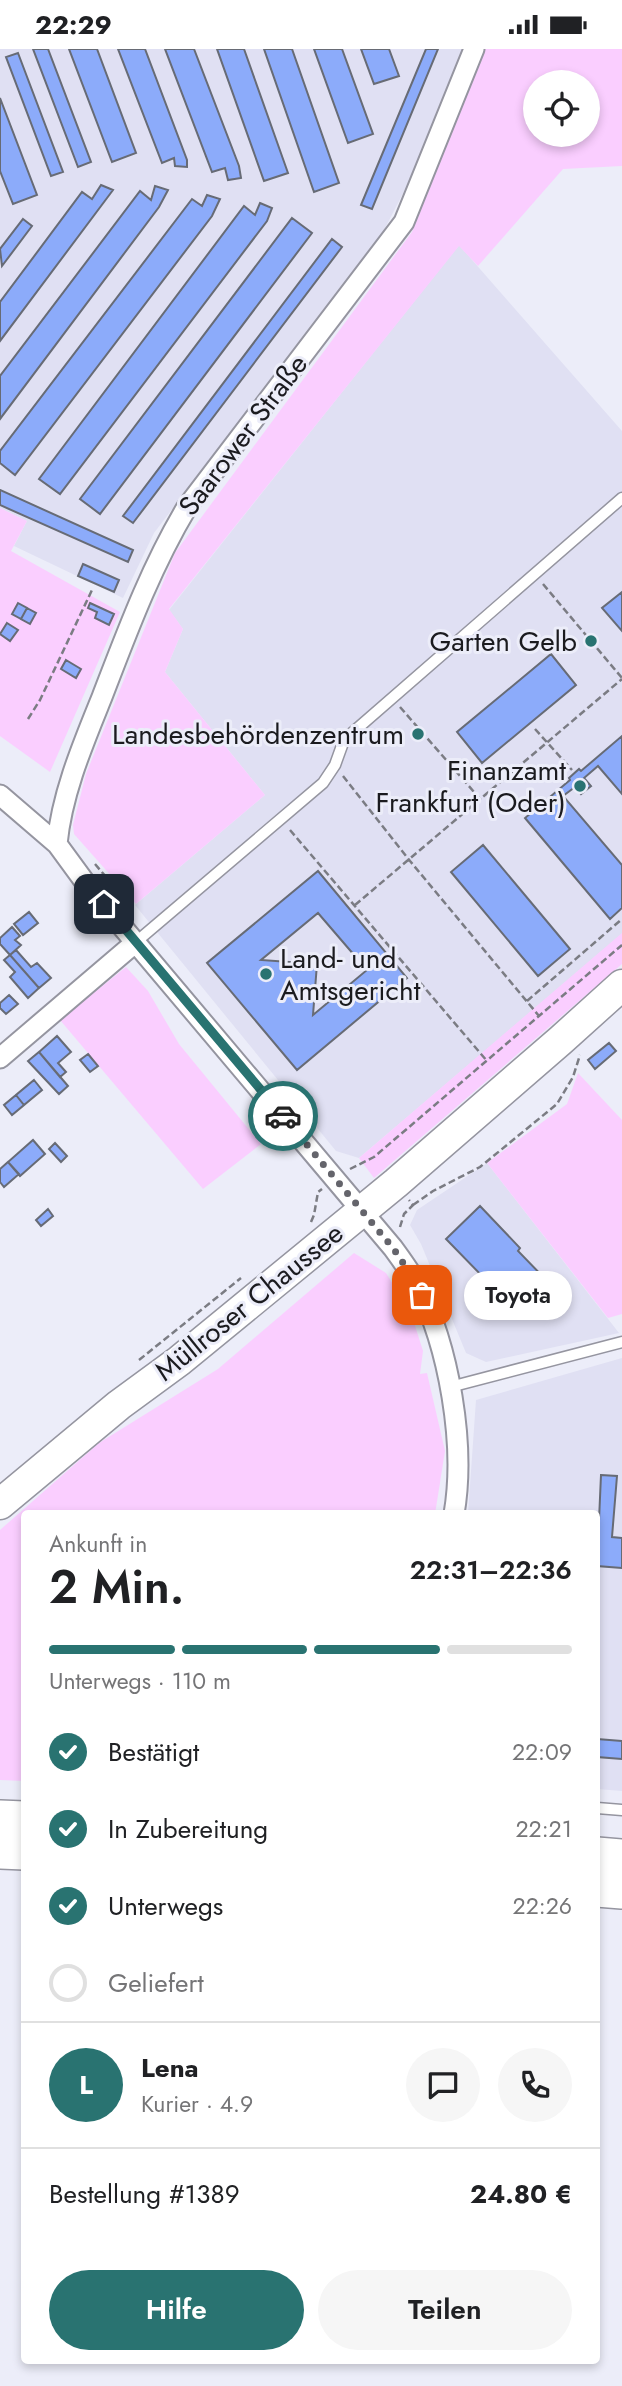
<!DOCTYPE html>
<html lang="de">
<head>
<meta charset="utf-8">
<style>
	body { margin:0; font-family:Jost,sans-serif; background:#f6f6f6; color:#202124; height:100vh; display:flex; flex-direction:column; font-size:26px; white-space:nowrap }
	* { box-sizing:border-box; margin:0 }
	p { font-size:23px; color:#757577 }
	.icon { flex:none; width:38px; height:38px; fill:none; stroke:currentColor; stroke-width:2; stroke-linecap:round; stroke-linejoin:round }
	.map { position:relative; flex:1; overflow:hidden }
	.details { position:absolute; left:21px; top:1461px; width:579px; height:854px; display:flex; flex-direction:column; background:#fff; border-radius:7px; box-shadow:0 4px 10px #0003 }
	.details>* { flex:none }
	.controls { position:absolute; left:523px; top:21px; display:grid; gap:14px }
	.controls a { display:grid; place-items:center; width:77px; height:77px; border-radius:50%; background:#fff; box-shadow:0 4px 10px #0003; font-size:35px }
	.pin { position:absolute; display:grid; place-items:center; width:60px; height:60px; color:#fff; margin:-30px; border-radius:14px; box-shadow:0 4px 10px #0006 }
	.courier { position:absolute; display:grid; place-items:center; width:70px; height:70px; margin:-35px; border:5px solid #297371; border-radius:50%; background:#fff; color:#222; box-shadow:0 2px 9px #0007 }
	.bubble { position:absolute; height:49px; border-radius:24px; background:#fff; box-shadow:0 4px 10px #0003; font-size:23px; font-weight:600; line-height:49px; text-align:center }
	.headline em { font-style:normal; font-weight:600 }
	.headline div { display:flex; flex-direction:column-reverse }
	.headline { display:flex; align-items:center; justify-content:space-between; height:119px; padding:0 28px }
	h1 { font-size:46px; font-weight:600; line-height:52px }
	.bar { display:grid; grid-template-columns:repeat(4,1fr); gap:10px 7px; align-content:center; height:84px; padding:0 28px }
	.bar i { height:9px; border-radius:5px; background:#e0e0e0 }
	.bar .on { background:#297371 }
	.bar p { grid-column:span 4 }
	.line { display:flex; align-items:center; gap:18px; padding:0 28px; border-top:2px solid #e0e0e0 }
	.line div { flex:1 }
	.round { display:grid; place-items:center; flex:none; width:74px; height:74px; border-radius:37px; background:#f6f6f6 }
	ol { padding:0 28px; list-style:none }
	li { display:flex; align-items:center; gap:21px; height:77px }
	li p { margin-inline-start:auto }
	li .icon { padding:7px; border-radius:50%; background:#297371; color:#fff; stroke-width:4 }
	li:last-child { color:#757577 }
	li i { width:38px; height:38px; border:4px solid #e0e0e0; border-radius:50% }
	.action { display:flex; gap:14px; margin-top:auto; padding:14px 28px }
	.action a { flex:1; height:80px; border-radius:42px; background:#297371; color:#fff; font-size:28px; font-weight:600; line-height:80px; text-align:center }
	.action a+a { background:#f6f6f6; color:#202124 }
	.status { display:flex; justify-content:space-between; align-items:center; height:49px; padding:0 35px; background:#fff; direction:ltr }
	.status svg { height:19px; fill:currentColor }
	.map>svg:first-child { display:block }
	.built { fill:#e0e0f3 }
	.green { fill:#faceff; fill-rule:evenodd }
	.building { fill:#8cabfa; stroke:#676b75; stroke-width:2; fill-rule:evenodd }
	.lines { fill:none; stroke-linecap:round; stroke-linejoin:round }
	.service-casing { stroke:#9595a0; stroke-width:13 }
	.minor-casing { stroke:#9595a0; stroke-width:23 }
	.primary-casing { stroke:#9595a0; stroke-width:33 }
	.motorway-casing { stroke:#9595a0; stroke-width:38 }
	.path { stroke:#7b7c83; stroke-width:2.5; stroke-dasharray:7 3.5; stroke-linecap:butt }
	.service { stroke:#fff; stroke-width:10 }
	.minor { stroke:#fff; stroke-width:19 }
	.primary { stroke:#fff; stroke-width:30 }
	.motorway { stroke:#fff; stroke-width:35 }
	.done { stroke:#64646b; stroke-width:7; stroke-dasharray:0 12.6 }
	.route { stroke:#297371; stroke-width:9 }
	.poi-dot { fill:#297371; stroke:#ecedf9; stroke-width:2.5 }
	.labels { text-anchor:middle; dominant-baseline:central; stroke-width:6; stroke-linejoin:round; paint-order:stroke }
	.street-label { font-size:28px; fill:#1b1b1f; stroke:#ecedf9 }
	.poi-label { font-size:28px; fill:#1b1b1f; stroke:#ecedf9; text-anchor:end }
</style>
</head>
<body>
<div class="status"><b>22:29</b><svg viewBox="0 0 49 12"><path d="M0 12V9h3v3zM5 12V6h3v6zM10 12V3h3v9zM15 12V0h3v12zM26 1h20v11H26zM47 4h2v5h-2z"/></svg></div>
<div class="map">
<svg width="622" height="2337" viewBox="0 0 622 2337">
	<rect width="100%" height="100%" fill="#ecedf9"/>
	<path class="built" d="M 0,0 L 463,0 L 424,104 L 383,183 L 154,484 L 123,549 L 14,497 L 27,472 L 0,459 Z
		M 459,196 L 622,382 L 622,885 L 359,1109 L 336,1102 L 135,856 L 265,746 L 165,623 L 183,580 L 169,561 Z
		M 487,1114 L 619,1284 L 486,1313 L 466,1304 L 421,1195 L 410,1176 L 417,1161 Z
		M 622,1309 L 622,1742 L 597,1740 L 597,1465 L 468,1465 L 476,1351 Z"/>
	<path class="green" d="M 485,0 L 622,0 L 622,117 L 563,120 L 478,217 L 459,197 L 169,560 L 183,580 L 165,623 L 265,746 L 136,855 L 74,785 L 73,776 L 86,725 L 175,504 L 412,183 ZM 536,33 L 588,33 L 588,86 L 536,86 Z
		M 0,459 L 27,472 L 11,502 L 120,563 L 50,723 L 0,687 Z
		M 622,884 L 622,915 L 374,1129 L 359,1109 Z
		M 126,918 L 148,942 L 179,995 L 261,1095 L 203,1140 L 60,971 Z
		M 578,1024 L 622,1071 L 622,1265 L 608,1269 L 487,1114 L 567,1055 Z
		M 354,1204 L 386,1224 L 411,1264 L 423,1302 L 420,1325 L 427,1324 L 445,1402 L 435,1465 L 24,1465 L 24,1732 L 0,1731 L 0,1481 L 99,1394 L 218,1320 Z"/>
	<path class="building" d="M 33,0 L 48,0 L 91,113 L 78,118 Z
		M 69,0 L 97,0 L 136,104 L 112,113 Z
		M 118,0 L 145,0 L 187,111 L 187,118 L 175,117 L 174,109 L 162,114 Z
		M 165,0 L 194,0 L 239,117 L 241,129 L 228,131 L 225,119 L 212,123 Z
		M 217,0 L 244,0 L 288,124 L 264,132 Z
		M 264,0 L 292,0 L 339,134 L 314,143 Z
		M 314,0 L 342,0 L 373,85 L 348,94 Z
		M 361,0 L 389,0 L 399,27 L 374,35 Z
		M 426,0 L 438,0 L 372,160 L 361,156 Z
		M 18,4 L 63,123 L 51,127 L 6,8 Z
		M 0,49 L 37,146 L 13,155 L 0,122 Z
		M 101,136 L 113,141 L 0,292 L 0,253 L 82,143 L 92,150 Z
		M 155,137 L 168,141 L 159,158 L 0,370 L 0,327 L 140,142 L 151,151 Z
		M 207,146 L 220,150 L 212,167 L 15,426 L 0,414 L 0,402 L 192,150 L 202,157 Z
		M 260,154 L 272,159 L 267,172 L 60,445 L 39,430 L 244,157 L 255,166 Z
		M 292,169 L 312,184 L 100,465 L 80,450 Z
		M 23,170 L 32,177 L 2,217 L 0,200 Z
		M 332,190 L 342,198 L 133,474 L 123,467 Z
		M 0,441 L 133,501 L 128,513 L 0,456 Z
		M 83,515 L 119,531 L 114,543 L 78,527 Z
		M 622,543 L 622,582 L 602,559 Z
		M 18,554 L 27,559 L 21,570 L 12,565 Z
		M 90,554 L 114,565 L 109,576 L 95,569 L 97,563 L 88,559 Z
		M 27,559 L 36,564 L 30,575 L 21,570 Z
		M 7,574 L 18,581 L 10,592 L 0,585 Z
		M 551,605 L 576,636 L 482,714 L 457,683 Z
		M 66,611 L 81,620 L 76,629 L 61,620 Z
		M 622,687 L 622,745 L 598,717 L 584,729 L 591,737 L 581,745 L 575,738 L 563,747 L 622,816 L 622,859 L 610,870 L 525,769 L 570,731 L 569,729 L 579,720 L 581,722 Z
		M 483,796 L 570,900 L 538,927 L 451,823 Z
		M 318,822 L 407,929 L 297,1021 L 207,914 ZM 318,864 L 367,921 L 313,966 L 317,915 L 261,911 Z
		M 29,863 L 38,874 L 23,886 L 14,875 Z
		M 12,878 L 20,887 L 15,891 L 21,896 L 10,906 L 0,895 L 0,889 Z
		M 16,901 L 31,918 L 37,914 L 51,929 L 39,939 L 10,906 Z
		M 10,906 L 39,939 L 28,949 L 10,928 L 15,923 L 4,911 Z
		M 9,946 L 18,955 L 6,965 L 0,959 L 0,954 Z
		M 57,987 L 71,1003 L 58,1014 L 66,1023 L 60,1028 L 39,1003 Z
		M 609,994 L 616,1002 L 595,1020 L 588,1011 Z
		M 39,1003 L 68,1037 L 59,1045 L 28,1012 Z
		M 88,1005 L 98,1017 L 90,1023 L 80,1011 Z
		M 34,1031 L 42,1041 L 24,1056 L 16,1046 Z
		M 16,1046 L 24,1056 L 12,1066 L 4,1056 Z
		M 33,1091 L 45,1105 L 20,1127 L 8,1113 Z
		M 55,1094 L 67,1107 L 61,1113 L 49,1100 Z
		M 8,1113 L 19,1125 L 4,1138 L 0,1133 L 0,1120 Z
		M 480,1157 L 520,1199 L 518,1202 L 552,1237 L 527,1262 L 492,1226 L 486,1231 L 446,1190 Z
		M 48,1160 L 53,1167 L 41,1177 L 36,1171 Z
		M 601,1426 L 617,1427 L 612,1488 L 622,1489 L 622,1519 L 597,1517 Z
		M 597,1690 L 622,1692 L 622,1710 L 597,1708 Z"/>
	<g class="lines">
		<g class="service-casing">
			<path id="service" d="M 136,893 L 323,734 L 335,716 L 344,691 L 622,449
				M 450,1338 L 622,1293
				M 597,1759 L 622,1761"/>
		</g>
		<g class="minor-casing">
			<path id="minor" d="M 0,746 L 57,795 L 87,836 L 393,1199 C 401,1210 410,1222 417,1235 C 449,1298 466,1395 454,1465
				M 57,795 C 62,744 83,695 102,648 C 127,583 151,518 187,458 L 404,173 L 474,0
				M 0,1009 L 136,893"/>
		</g>
		<g class="primary-casing">
			<path id="primary" d="M 0,1455 L 119,1356 L 179,1312 L 396,1134 L 561,991 L 622,936"/>
		</g>
		<g class="motorway-casing">
			<path id="motorway" d="M 0,1769 L 24,1770
				M 0,1802 L 24,1803
				M 597,1806 L 622,1808
				M 597,1840 L 622,1842"/>
		</g>
		<path class="path" d="M 543,535 L 622,629
			M 400,658 L 481,751
			M 28,670 L 40,651 L 92,541
			M 535,680 L 572,721
			M 343,727 L 410,812 L 539,967
			M 290,781 L 487,1012
			M 95,815 L 118,842
			M 355,856 L 622,630
			M 527,952 L 622,870
			M 350,1120 L 374,1108 L 622,896
			M 413,1156 L 433,1142 L 480,1118 L 557,1055 L 573,1028 L 580,1006
			M 311,1173 L 314,1166 L 318,1143 L 322,1140
			M 400,1178 L 404,1165 L 413,1156 L 409,1151
			M 139,1311 L 241,1229"/>
		<use href="#service" class="service"/>
		<use href="#minor" class="minor"/>
		<use href="#primary" class="primary"/>
		<use href="#motorway" class="motorway"/>
	</g>
	<g class="lines">
		<path class="done" d="M 283,1067 L 393,1199 L 416,1233 L 422,1246"/>
		<path class="route" d="M 104,855 L 283,1067"/>
	</g>
	<g class="poi-dot">
		<circle cx="591" cy="592" r="7"/>
		<circle cx="418" cy="685" r="7"/>
		<circle cx="580" cy="737" r="7"/>
		<circle cx="266" cy="925" r="7"/>
	</g>
	<g class="labels">
		<g class="street-label">
			<text transform="translate(243 386) rotate(-53)">Saarower Straße</text>
			<text transform="translate(249 1253) rotate(-39)">Müllroser Chaussee</text>
		</g>
		<g class="poi-label">
			<text x="577" y="592">Garten Gelb</text>
			<text x="404" y="685">Landesbehördenzentrum</text>
			<text x="566" y="721">Finanzamt<tspan x="566" dy="32">Frankfurt (Oder)</tspan></text>
			<text x="280" y="909" text-anchor="start">Land- und<tspan x="280" dy="32">Amtsgericht</tspan></text>
		</g>
	</g>
</svg>
<div class="controls">
<a><svg class="icon" aria-label="locate" viewBox="0 0 24 24"><circle cx="12" cy="12" r="6"/><path d="M12 2v4M12 18v4M2 12h4M18 12h4"/></svg></a>
</div>
<div class="pin" style="left:422px;top:1246px;background:#ea580c"><svg class="icon" aria-label="bag" viewBox="0 0 24 24"><path d="M5 8h14l-1 12H6zM9 8a3 3 0 0 1 6 0"/></svg></div>
<div class="pin" style="left:104px;top:855px;background:#1f2937"><svg class="icon" aria-label="home" viewBox="0 0 24 24"><path d="M3 11l9-7 9 7M6 9v11h12V9"/></svg></div>
<div class="courier" style="left:283px;top:1067px"><svg class="icon" aria-label="car" viewBox="0 0 24 24"><path d="M5 17H2v-5l4-1 3-4h7l3 4 3 1v5h-3M9 17h6M6 11h13"/><circle cx="7" cy="17" r="2"/><circle cx="17" cy="17" r="2"/></svg></div>
<div class="bubble" style="left:464px;top:1222px;width:108px">Toyota</div>
<section class="details">
<div class="headline"><div><h1>2 Min.</h1><p>Ankunft in</p></div><em>22:31–22:36</em></div>
<div class="bar"><i class="on"></i><i class="on"></i><i class="on"></i><i></i><p>Unterwegs · 110 m</p></div>
<ol>
<li><svg class="icon" aria-label="check" viewBox="0 0 24 24"><path d="M5 12l5 5 9-10"/></svg>Bestätigt<p>22:09</p></li>
<li><svg class="icon" aria-label="check" viewBox="0 0 24 24"><path d="M5 12l5 5 9-10"/></svg>In Zubereitung<p>22:21</p></li>
<li><svg class="icon" aria-label="check" viewBox="0 0 24 24"><path d="M5 12l5 5 9-10"/></svg>Unterwegs<p>22:26</p></li>
<li><i></i>Geliefert</li>
</ol>
<div class="line" style="height:126px"><b class="round" style="background:#297371;color:#fff">L</b><div><b>Lena</b><p>Kurier · 4.9</p></div><a class="round"><svg class="icon" aria-label="chat" viewBox="0 0 24 24"><path d="M4 5h16v11H9l-5 4z"/></svg></a><a class="round"><svg class="icon" aria-label="phone" viewBox="0 0 24 24"><path d="M5 4h4l2 5-3 2q2 4 5 5l2-3 5 2v4C11 20 4 13 5 4z"/></svg></a></div>
<div class="line" style="height:91px"><div>Bestellung #1389</div><b>24.80 €</b></div>
<div class="action"><a>Hilfe</a><a>Teilen</a></div>
</section>
</div>
</body>
</html>
